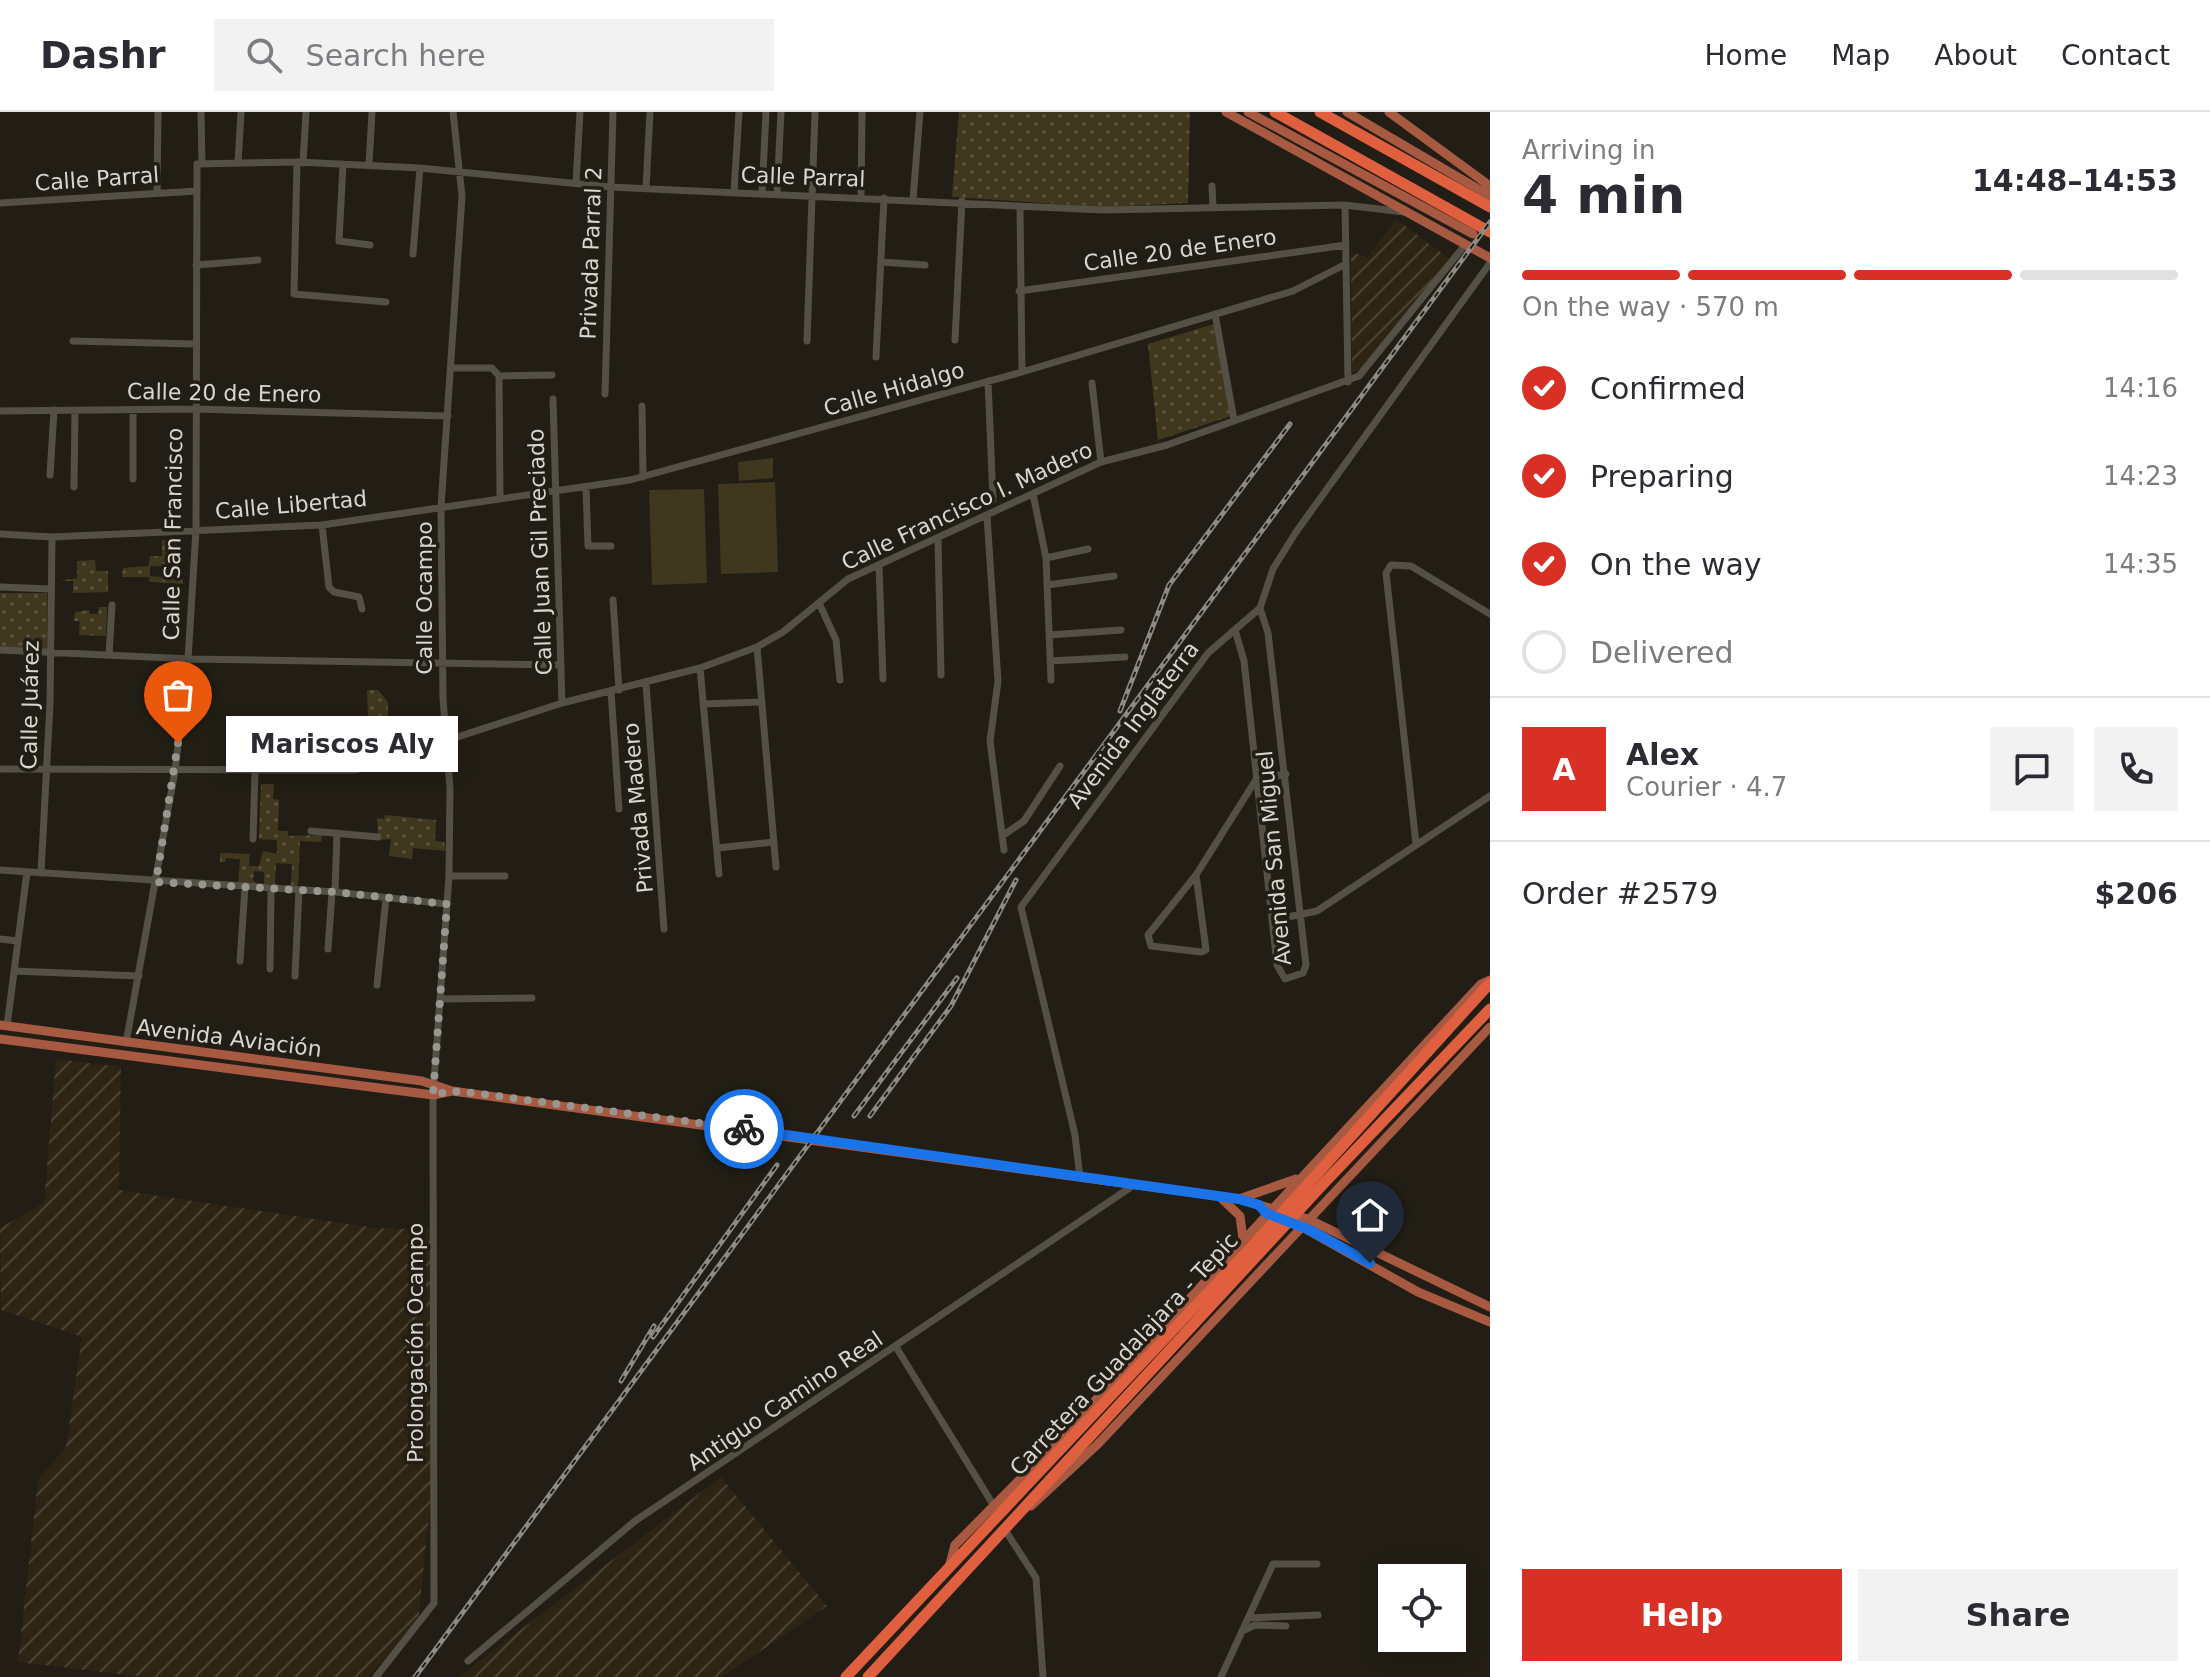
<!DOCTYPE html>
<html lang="en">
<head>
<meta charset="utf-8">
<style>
	body { margin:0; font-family:"DejaVu Sans",sans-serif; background:#f2f2f3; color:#2b2b33; height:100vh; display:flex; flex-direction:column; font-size:30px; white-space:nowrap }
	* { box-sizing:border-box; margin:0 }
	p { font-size:26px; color:#7c7c81 }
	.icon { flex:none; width:44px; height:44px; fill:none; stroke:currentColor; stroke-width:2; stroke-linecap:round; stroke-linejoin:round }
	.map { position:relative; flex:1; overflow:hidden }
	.panel { display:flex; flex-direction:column; background:#fff; width:720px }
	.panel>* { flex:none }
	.fabs { position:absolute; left:1378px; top:1452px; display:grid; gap:16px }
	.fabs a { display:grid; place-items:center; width:88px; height:88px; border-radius:0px; background:#fff; box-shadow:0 4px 20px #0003; font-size:40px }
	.pin { position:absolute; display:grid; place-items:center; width:68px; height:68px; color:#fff; margin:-82px -34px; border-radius:50% 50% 50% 0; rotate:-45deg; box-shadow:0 0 8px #0007 }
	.pin .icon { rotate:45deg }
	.courier { position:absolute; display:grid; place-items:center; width:80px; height:80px; margin:-40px; border:6px solid #1a73e8; border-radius:50%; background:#fff; color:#222; box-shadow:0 2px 10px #0007 }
	.bubble { position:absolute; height:56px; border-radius:0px; background:#fff; box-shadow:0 4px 20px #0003; font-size:26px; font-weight:600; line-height:56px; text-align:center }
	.headline em { font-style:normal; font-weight:600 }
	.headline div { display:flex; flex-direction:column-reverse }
	.headline { display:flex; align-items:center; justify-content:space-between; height:136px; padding:0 32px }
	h1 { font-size:52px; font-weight:600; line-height:60px }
	.bar { display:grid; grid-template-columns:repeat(4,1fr); gap:12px 8px; align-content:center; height:96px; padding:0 32px }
	.bar i { height:10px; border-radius:6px; background:#e1e1e2 }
	.bar .on { background:#d93025 }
	.bar p { grid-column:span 4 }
	.line { display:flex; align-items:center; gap:20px; padding:0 32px; border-top:2px solid #e1e1e2 }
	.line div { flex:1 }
	.round { display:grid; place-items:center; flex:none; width:84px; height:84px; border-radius:0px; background:#f2f2f3 }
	ol { padding:0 32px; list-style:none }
	li { display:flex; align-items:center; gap:24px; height:88px }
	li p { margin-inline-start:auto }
	li .icon { padding:8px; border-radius:50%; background:#d93025; color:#fff; stroke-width:4 }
	li:last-child { color:#7c7c81 }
	li i { width:44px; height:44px; border:4px solid #e1e1e2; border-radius:50% }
	.button { display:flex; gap:16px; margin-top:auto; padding:16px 32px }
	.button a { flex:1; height:92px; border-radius:0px; background:#d93025; color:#fff; font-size:32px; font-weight:600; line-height:92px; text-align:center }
	.button a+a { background:#f2f2f3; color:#2b2b33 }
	header { display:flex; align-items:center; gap:48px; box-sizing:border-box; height:112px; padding:0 40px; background:#fff; border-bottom:2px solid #e1e1e2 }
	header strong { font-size:38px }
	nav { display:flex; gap:44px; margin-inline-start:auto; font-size:28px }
	.search { width:560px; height:72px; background:#f2f2f3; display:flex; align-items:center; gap:20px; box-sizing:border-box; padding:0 28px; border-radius:0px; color:#7c7c81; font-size:30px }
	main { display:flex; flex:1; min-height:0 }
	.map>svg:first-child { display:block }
	.industrial { fill:url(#industrial-furrows) }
	.grass { fill:url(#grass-dots) }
	.garden { fill:#40371f }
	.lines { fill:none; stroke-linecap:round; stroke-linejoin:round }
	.minor { stroke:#555046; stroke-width:7 }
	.major { stroke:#a85941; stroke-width:9 }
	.highway { stroke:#df5f3e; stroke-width:11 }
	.rail-casing { stroke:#8f8b84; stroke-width:5 }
	.rail { stroke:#221e15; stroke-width:2; stroke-dasharray:6; stroke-linecap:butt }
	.done { stroke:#99968f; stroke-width:8; stroke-dasharray:0 14.4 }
	.route { stroke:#1a73e8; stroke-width:10 }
	.labels { text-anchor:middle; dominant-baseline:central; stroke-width:7; stroke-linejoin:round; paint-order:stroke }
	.street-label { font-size:22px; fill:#d9d6d0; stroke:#221e15 }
</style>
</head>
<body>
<header>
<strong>Dashr</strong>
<div class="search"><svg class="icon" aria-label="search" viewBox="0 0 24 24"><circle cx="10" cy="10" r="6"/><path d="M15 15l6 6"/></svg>Search here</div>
<nav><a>Home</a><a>Map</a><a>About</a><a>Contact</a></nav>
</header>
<main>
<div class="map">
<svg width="1490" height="1565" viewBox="0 0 1490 1565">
	<defs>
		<pattern id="industrial-furrows" width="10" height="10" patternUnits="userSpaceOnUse" patternTransform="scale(2)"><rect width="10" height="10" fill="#2d2414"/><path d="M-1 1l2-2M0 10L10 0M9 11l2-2" fill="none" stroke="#4b4335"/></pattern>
		<pattern id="grass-dots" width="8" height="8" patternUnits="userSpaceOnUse" patternTransform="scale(2)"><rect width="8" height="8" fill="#40371f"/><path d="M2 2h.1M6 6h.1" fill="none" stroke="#5b533e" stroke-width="1.8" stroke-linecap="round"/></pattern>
	</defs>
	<rect width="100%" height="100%" fill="#221e15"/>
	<path class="industrial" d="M 1396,107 L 1451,148 L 1364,258 L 1352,260 L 1351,140 L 1368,145 Z
		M 56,947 L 121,955 L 119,1078 L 375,1116 L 432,1118 L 433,1365 L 418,1510 L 368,1565 L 145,1565 L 18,1550 L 38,1368 L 66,1335 L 82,1225 L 1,1198 L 0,1116 L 44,1091 Z
		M 721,1365 L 827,1494 L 722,1565 L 459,1565 Z"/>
	<path class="grass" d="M 959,0 L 1190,0 L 1188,91 L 1103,95 L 952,85 Z
		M 1214,212 L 1231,304 L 1158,328 L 1148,232 Z
		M 162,428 L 172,428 L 171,455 L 150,454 L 150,464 L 183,467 L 183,472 L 150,470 L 149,465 L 122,465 L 123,456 L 149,454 L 150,444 L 162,444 Z
		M 95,448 L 96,459 L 108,459 L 108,480 L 73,481 L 73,469 L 60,469 L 77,466 L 77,449 Z
		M 0,481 L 47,481 L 47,538 L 0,535 Z
		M 99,495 L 107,495 L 106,524 L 79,523 L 80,509 L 74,509 L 75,500 L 89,498 L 90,502 L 98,502 Z
		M 367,578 L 378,578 L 388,590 L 388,642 L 378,645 L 376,610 L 368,610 Z
		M 261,672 L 274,672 L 273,687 L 279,688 L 278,719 L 288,719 L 288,724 L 322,723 L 321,730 L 300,729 L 298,774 L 291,774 L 292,752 L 276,751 L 275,772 L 264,772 L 264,760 L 254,759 L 253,768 L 257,772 L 238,771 L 240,747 L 226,746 L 225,750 L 220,750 L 220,741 L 250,742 L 249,754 L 259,754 L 263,739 L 277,742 L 277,728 L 259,727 Z
		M 385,703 L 436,708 L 435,729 L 444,730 L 446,739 L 413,736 L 412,747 L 389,744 L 391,727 L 378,728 L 377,706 L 384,707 Z"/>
	<path class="garden" d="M 773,346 L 773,366 L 739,369 L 738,350 Z
		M 775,370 L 778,460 L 721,462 L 718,372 Z
		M 704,377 L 707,471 L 652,473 L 649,378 Z"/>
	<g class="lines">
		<path class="minor" d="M 201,0 L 202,52
			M 297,50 L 294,182 L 386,190
			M 238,51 L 241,0
			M 303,51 L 306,0
			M 343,52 L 339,129 L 370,133
			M 369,53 L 372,0
			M 576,71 L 580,0
			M 1212,74 L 1213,95
			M 646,76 L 650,0
			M 734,80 L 739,0
			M 157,81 L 158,0
			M 762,81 L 766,0
			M 777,82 L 781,0
			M 861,85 L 862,0
			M 913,87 L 920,0
			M 0,91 L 197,79
			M 1345,93 L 1348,270
			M 1020,94 L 1022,260
			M 413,142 L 420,56
			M 881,150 L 925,153
			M 196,153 L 258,148
			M 1019,179 L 1346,133
			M 1215,202 L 1234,308
			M 955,228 L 962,89
			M 73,229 L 195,232
			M 807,229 L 815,0
			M 876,245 L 884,86
			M 451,256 L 492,256 L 499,264 L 552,263
			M 499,264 L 500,387
			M 988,269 L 993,388
			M 1092,271 L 1101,350
			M 605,282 L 613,0
			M 553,287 L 562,591
			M 642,294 L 643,365
			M 0,299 L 194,297 L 448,304
			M 50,363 L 54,298
			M 133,367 L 133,298
			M 74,375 L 75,298
			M 586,375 L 588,434 L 611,434
			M 1033,382 L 1046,446 L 1051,568
			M 987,404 L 998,569 L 990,629 L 1004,738
			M 322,413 L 329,475 L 334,480 L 359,485 L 362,497
			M 0,422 L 52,425 L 322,413 L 630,368 L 1022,260 L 1293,179 L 1346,152
			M 938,427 L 941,563
			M 1046,446 L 1088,437
			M 879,453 L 883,567
			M 1047,473 L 1114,464
			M 0,475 L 51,477
			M 613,488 L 619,578
			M 819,491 L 836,528 L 840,568
			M 1235,518 L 1244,549 L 1277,853 L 1285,867 L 1303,861 L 1306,853 L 1268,521 L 1260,496
			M 1049,523 L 1121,518
			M 757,535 L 776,755
			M 0,538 L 191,547 L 561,553
			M 109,543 L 112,493
			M 1050,549 L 1125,545
			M 700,556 L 719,762
			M 646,572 L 664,817
			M 611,579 L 619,697
			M 703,592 L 761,590
			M 0,657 L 356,658 L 562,591 L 700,556 L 757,535 L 783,520 L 848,467 L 1101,350 L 1167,333 L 1359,264 L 1465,133
			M 311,719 L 378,725
			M 1002,724 L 1024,709 L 1060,654
			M 253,727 L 255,659
			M 1416,732 L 1386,461 L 1391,453 L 1411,454 L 1490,502
			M 717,736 L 774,730
			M 0,758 L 335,780 L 447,792
			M 41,761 L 50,592 L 52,425
			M 1196,763 L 1206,838 L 1201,840 L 1151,834 L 1148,823 L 1196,763 L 1257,666 L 1286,662
			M 449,764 L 505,764
			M 335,780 L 337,721
			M 1273,808 L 1317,799 L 1490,684
			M 0,827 L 18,829
			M 328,837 L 332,780
			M 240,849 L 245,775
			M 270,857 L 271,777
			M 14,859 L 139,864
			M 295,864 L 299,778
			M 377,873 L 386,786
			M 440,887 L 532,886
			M 7,914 L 27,760
			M 126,931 L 175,659 L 188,547 L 196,418 L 197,52 L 297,50 L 420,56 L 610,75 L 1104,98 L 1345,93 L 1404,100
			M 1080,1066 L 1075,1023 L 1021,795 L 1208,541 L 1260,496 L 1273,457 L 1296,420 L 1490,151
			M 896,1235 L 994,1394
			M 1005,1418 L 1036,1466 L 1043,1565
			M 1248,1506 L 1318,1503
			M 1242,1519 L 1255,1513 L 1286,1514
			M 468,1549 L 635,1409 L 1134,1073
			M 376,1565 L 434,1491 L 433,983 L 449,764 L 450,677 L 443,586 L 441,395 L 462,84 L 453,0
			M 1221,1565 L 1273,1452 L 1317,1452"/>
		<path class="major" d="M 1226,0 L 1490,146
			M 1248,0 L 1473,122
			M 1347,0 L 1490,84
			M 1389,0 L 1490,74
			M 0,913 L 422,969 L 452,979 L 1239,1087 L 1308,1107 L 1490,1195
			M 0,927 L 433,983 L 452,979
			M 1222,1087 L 1240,1104 L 1243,1127
			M 1239,1087 L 1296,1067
			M 1297,1112 L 1418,1180 L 1490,1210
			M 1031,1394 L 1098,1332 L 1490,915
			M 949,1456 L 955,1433 L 1054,1333 L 1481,872 L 1490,868"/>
		<path class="highway" d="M 1275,0 L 1490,120
			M 1320,0 L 1490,95
			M 846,1565 L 1251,1135 L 1490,871
			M 868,1565 L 1325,1070 L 1490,897"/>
		<g class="rail-casing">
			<path id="rail" d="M 1120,599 L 1169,473 L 1290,312
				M 854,1004 L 957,866
				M 870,1004 L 951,894 L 1016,768
				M 653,1225 L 777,1053
				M 621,1269 L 654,1214
				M 415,1565 L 1490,110"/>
		</g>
		<use href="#rail" class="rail"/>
	</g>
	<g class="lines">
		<path class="done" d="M 178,631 L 156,770 L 335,780 L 447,792 L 433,983 L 452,979 L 474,981 L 744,1017"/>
		<path class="route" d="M 744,1017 L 1239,1087 L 1259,1093 L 1266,1101 L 1310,1118 L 1370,1151"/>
	</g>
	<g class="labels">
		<g class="street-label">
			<text transform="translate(803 65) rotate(2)">Calle Parral</text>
			<text transform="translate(97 67) rotate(-4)">Calle Parral</text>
			<text transform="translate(1180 138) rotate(-8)">Calle 20 de Enero</text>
			<text transform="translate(591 141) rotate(-88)">Privada Parral 2</text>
			<text transform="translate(894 277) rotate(-16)">Calle Hidalgo</text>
			<text transform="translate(224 281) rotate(1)">Calle 20 de Enero</text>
			<text transform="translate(291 393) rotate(-5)">Calle Libertad</text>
			<text transform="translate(967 394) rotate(-25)">Calle Francisco I. Madero</text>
			<text transform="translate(173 422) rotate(-89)">Calle San Francisco</text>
			<text transform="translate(540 440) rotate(-92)">Calle Juan Gil Preciado</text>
			<text transform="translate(424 486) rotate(-90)">Calle Ocampo</text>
			<text transform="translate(30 593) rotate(-89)">Calle Juárez</text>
			<text transform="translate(1133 613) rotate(-53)">Avenida Inglaterra</text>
			<text transform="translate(638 696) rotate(-95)">Privada Madero</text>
			<text transform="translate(1274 746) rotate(-95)">Avenida San Miguel</text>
			<text transform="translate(229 926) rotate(7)">Avenida Aviación</text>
			<text transform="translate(415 1231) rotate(-90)">Prolongación Ocampo</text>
			<text transform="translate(1124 1242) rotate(-47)">Carretera Guadalajara - Tepic</text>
			<text transform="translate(785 1289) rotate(-34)">Antiguo Camino Real</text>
		</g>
	</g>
</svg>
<div class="fabs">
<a><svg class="icon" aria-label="locate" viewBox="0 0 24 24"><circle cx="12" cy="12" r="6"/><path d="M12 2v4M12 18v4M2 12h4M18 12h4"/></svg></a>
</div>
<div class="pin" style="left:178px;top:631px;background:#ea580c"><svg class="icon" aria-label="bag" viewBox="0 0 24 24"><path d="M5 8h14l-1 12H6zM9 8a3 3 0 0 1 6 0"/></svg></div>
<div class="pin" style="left:1370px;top:1151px;background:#1f2937"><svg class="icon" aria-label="home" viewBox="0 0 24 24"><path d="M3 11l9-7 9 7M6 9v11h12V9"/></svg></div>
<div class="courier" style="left:744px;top:1017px"><svg class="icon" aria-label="bike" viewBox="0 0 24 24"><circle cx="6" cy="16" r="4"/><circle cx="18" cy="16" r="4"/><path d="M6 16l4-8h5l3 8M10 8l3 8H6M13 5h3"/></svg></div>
<div class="bubble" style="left:226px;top:604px;width:232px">Mariscos Aly</div>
</div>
<section class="panel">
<div class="headline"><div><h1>4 min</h1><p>Arriving in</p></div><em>14:48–14:53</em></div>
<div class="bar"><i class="on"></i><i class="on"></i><i class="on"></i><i></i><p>On the way · 570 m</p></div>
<ol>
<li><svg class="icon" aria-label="check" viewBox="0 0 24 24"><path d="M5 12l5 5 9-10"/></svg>Confirmed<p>14:16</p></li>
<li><svg class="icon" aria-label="check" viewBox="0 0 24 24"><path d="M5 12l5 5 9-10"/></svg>Preparing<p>14:23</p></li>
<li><svg class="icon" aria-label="check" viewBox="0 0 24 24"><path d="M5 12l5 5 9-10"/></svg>On the way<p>14:35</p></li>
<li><i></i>Delivered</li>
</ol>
<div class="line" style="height:144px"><b class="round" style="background:#d93025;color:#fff">A</b><div><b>Alex</b><p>Courier · 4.7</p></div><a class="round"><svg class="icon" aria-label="chat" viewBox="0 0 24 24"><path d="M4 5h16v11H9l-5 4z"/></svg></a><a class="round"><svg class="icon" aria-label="phone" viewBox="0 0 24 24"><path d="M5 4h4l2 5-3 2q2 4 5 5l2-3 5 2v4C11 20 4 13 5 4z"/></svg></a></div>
<div class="line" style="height:104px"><div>Order #2579</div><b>$206</b></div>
<div class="button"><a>Help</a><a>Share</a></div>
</section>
</main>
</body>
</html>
